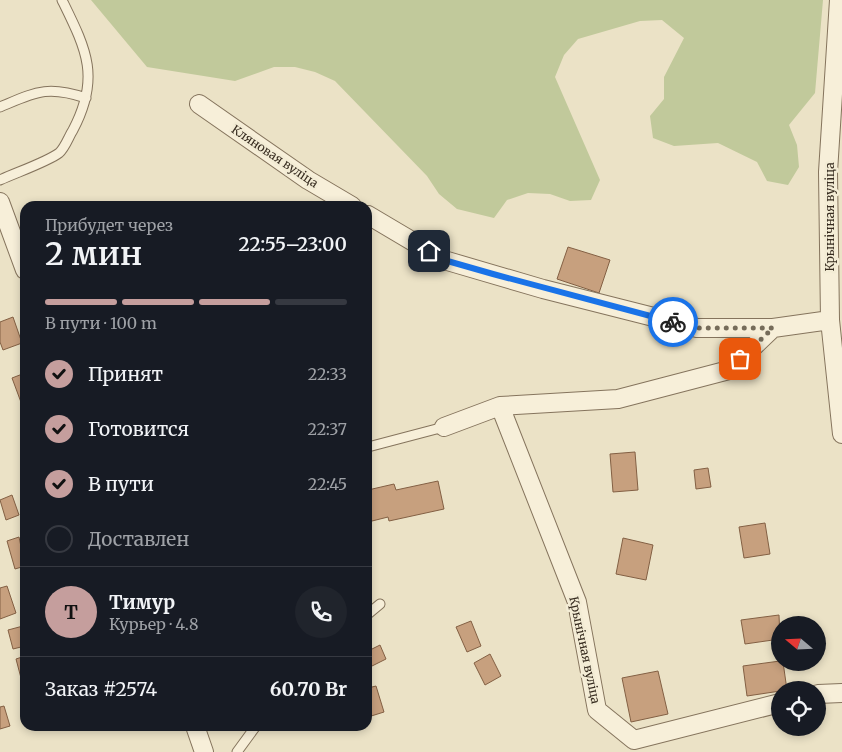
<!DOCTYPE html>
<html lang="ru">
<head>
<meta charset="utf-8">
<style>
	body { margin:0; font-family:Merriweather,serif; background:#20242c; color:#f1f3f6; height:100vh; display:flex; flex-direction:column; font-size:19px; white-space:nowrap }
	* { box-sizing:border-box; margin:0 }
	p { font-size:16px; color:#9ea1a6 }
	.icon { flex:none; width:28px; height:28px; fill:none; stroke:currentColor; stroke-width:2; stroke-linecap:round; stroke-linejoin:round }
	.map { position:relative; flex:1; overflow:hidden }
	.sheet { position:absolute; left:20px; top:201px; width:352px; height:530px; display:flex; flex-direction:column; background:#171b24; border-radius:15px; box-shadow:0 2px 8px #0003 }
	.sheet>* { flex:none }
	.needle { width:32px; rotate:289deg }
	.tools { position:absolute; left:771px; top:616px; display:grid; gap:10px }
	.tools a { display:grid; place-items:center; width:55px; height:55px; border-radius:50%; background:#171b24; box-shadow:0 2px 8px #0003; font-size:25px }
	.pin { position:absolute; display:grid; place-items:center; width:42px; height:42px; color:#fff; margin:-21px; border-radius:10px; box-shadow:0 2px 8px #0006 }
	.courier { position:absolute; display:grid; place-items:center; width:50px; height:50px; margin:-25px; border:4px solid #1a73e8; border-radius:50%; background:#fff; color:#222; box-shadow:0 1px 6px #0007 }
	.head em { font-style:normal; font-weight:600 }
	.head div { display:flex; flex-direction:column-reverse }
	.head { display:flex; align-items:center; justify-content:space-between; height:85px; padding:0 25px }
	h1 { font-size:32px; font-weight:600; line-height:38px }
	.bar { display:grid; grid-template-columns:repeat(4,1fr); gap:8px 5px; align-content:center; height:60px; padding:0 25px }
	.bar i { height:6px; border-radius:4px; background:#363941 }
	.bar .active { background:#c59e9d }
	.bar p { grid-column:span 4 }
	.line { display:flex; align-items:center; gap:12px; padding:0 25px; border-top:1px solid #363941 }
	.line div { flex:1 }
	.round { display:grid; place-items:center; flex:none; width:52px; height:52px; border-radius:26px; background:#20242c }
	ol { padding:0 25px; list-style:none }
	li { display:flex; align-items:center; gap:15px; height:55px }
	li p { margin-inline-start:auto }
	li .icon { padding:5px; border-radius:50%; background:#c59e9d; color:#111; stroke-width:4 }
	li:last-child { color:#9ea1a6 }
	li i { width:28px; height:28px; border:2px solid #363941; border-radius:50% }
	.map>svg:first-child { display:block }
	.green { fill:#c1c99b }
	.building { fill:#c7a07e; stroke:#836044 }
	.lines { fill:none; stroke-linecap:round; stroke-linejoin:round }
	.lane-casing { stroke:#85745d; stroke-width:11 }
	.street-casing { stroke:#85745d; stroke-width:20 }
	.lane { stroke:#f7efd9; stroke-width:9 }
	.street { stroke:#f7efd9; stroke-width:18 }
	.done { stroke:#766c5a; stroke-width:5; stroke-dasharray:0 9 }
	.route { stroke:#1a73e8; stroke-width:6 }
	.labels { text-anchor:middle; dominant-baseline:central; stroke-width:5; stroke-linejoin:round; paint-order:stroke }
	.street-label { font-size:12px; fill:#372c20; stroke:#f3ecd5 }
</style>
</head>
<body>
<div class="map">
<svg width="842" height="752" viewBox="0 0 842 752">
	<rect width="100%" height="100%" fill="#ebe2c6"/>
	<path class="green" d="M 91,0 L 823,0 L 815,93 L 789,125 L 797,145 L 799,167 L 788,185 L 767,181 L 757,162 L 718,143 L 674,146 L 653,138 L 650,116 L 664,99 L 664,77 L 684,38 L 662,20 L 640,21 L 578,39 L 564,55 L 555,77 L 600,180 L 591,200 L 570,201 L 550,194 L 528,193 L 507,200 L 494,218 L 457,209 L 439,194 L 427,176 L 335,81 L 315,72 L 295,67 L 274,67 L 235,81 L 147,67 Z"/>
	<path class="building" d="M 568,247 L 610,260 L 599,293 L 557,279 Z
		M 13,317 L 22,343 L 3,350 L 0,342 L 0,322 Z
		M 25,373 L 25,413 L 12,378 Z
		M 635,452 L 638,490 L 613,492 L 610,454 Z
		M 708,468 L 711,487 L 696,489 L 694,470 Z
		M 438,481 L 444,509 L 389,521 L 388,517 L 368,522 L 368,490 L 394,484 L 396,490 Z
		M 12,495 L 19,515 L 6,520 L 0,500 Z
		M 765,523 L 770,554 L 744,558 L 739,527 Z
		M 19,537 L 25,566 L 15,569 L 7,541 Z
		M 623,538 L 653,545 L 646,580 L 616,574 Z
		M 7,586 L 16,613 L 0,619 L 0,588 Z
		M 779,615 L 780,639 L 745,644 L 741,620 Z
		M 471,621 L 481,646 L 467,652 L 456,627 Z
		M 23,626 L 25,646 L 13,649 L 8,630 Z
		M 380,645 L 386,659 L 368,668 L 368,651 Z
		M 490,654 L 501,676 L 485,685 L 474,663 Z
		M 25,656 L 25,677 L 21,678 L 16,659 Z
		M 780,661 L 783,662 L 787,690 L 747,696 L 743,666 Z
		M 658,671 L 668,714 L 631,722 L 622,678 Z
		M 376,686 L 384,712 L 368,717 L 368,688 Z
		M 4,706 L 10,726 L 0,729 L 0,707 Z"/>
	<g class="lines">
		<g class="lane-casing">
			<path id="lane" d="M 0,107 C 36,92 47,85 86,98
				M 0,180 C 15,173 47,162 59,153 C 65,148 69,136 73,130 C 101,77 86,49 62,0
				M 368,447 L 444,427
				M 368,614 L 380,604
				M 237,752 L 256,726"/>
		</g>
		<g class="street-casing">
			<path id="street" d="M 839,0 L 828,172 L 830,320 L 842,434
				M 199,104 L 308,180 L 352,206
				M 0,202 L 25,270
				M 368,215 L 444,260 L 543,289 L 697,328 L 773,328
				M 500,406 L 577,602 L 597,710 L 634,740 L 780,703
				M 444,427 L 500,406 L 618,399 L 729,370 L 773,328 L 830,320
				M 818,694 L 842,693
				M 195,726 L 204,752"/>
		</g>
		<use href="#lane" class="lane"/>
		<use href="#street" class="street"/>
	</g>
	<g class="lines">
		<path class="done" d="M 673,322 L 697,328 L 773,328 L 740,359"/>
		<path class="route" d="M 429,251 L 444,260 L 493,274 L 673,322"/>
	</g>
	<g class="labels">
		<g class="street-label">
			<text transform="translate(275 156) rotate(34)">Кляновая вуліца</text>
			<text transform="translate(829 217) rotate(-90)">Крынічная вуліца</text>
			<text transform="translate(585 650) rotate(78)">Крынічная вуліца</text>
		</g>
	</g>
</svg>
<div class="tools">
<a><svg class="needle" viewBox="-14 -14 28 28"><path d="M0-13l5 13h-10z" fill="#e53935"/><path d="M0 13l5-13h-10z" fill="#9ea1a6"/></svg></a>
<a><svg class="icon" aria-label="locate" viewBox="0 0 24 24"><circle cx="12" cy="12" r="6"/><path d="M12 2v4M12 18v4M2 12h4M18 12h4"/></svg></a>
</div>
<div class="pin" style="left:740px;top:359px;background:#ea580c"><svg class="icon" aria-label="bag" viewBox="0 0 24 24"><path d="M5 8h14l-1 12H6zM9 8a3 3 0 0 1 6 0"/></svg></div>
<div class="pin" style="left:429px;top:251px;background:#1f2937"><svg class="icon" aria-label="home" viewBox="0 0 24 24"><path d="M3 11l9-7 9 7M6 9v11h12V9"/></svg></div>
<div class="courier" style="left:673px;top:322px"><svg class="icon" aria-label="bike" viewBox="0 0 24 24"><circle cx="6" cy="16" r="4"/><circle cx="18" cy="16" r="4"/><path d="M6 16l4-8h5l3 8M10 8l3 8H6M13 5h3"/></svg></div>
<section class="sheet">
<div class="head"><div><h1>2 мин</h1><p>Прибудет через</p></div><em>22:55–23:00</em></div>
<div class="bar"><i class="active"></i><i class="active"></i><i class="active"></i><i></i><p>В пути · 100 m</p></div>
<ol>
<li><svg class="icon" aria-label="check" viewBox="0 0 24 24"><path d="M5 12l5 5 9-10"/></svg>Принят<p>22:33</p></li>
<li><svg class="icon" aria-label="check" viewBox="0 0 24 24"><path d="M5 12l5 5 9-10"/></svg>Готовится<p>22:37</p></li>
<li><svg class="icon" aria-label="check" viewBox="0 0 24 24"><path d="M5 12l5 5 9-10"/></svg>В пути<p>22:45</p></li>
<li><i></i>Доставлен</li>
</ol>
<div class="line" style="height:90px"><b class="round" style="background:#c59e9d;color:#111">Т</b><div><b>Тимур</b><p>Курьер · 4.8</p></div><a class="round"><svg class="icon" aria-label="phone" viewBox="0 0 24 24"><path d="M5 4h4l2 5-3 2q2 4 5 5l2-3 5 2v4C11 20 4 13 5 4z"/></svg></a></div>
<div class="line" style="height:65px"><div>Заказ #2574</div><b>60.70 Br</b></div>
</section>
</div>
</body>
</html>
